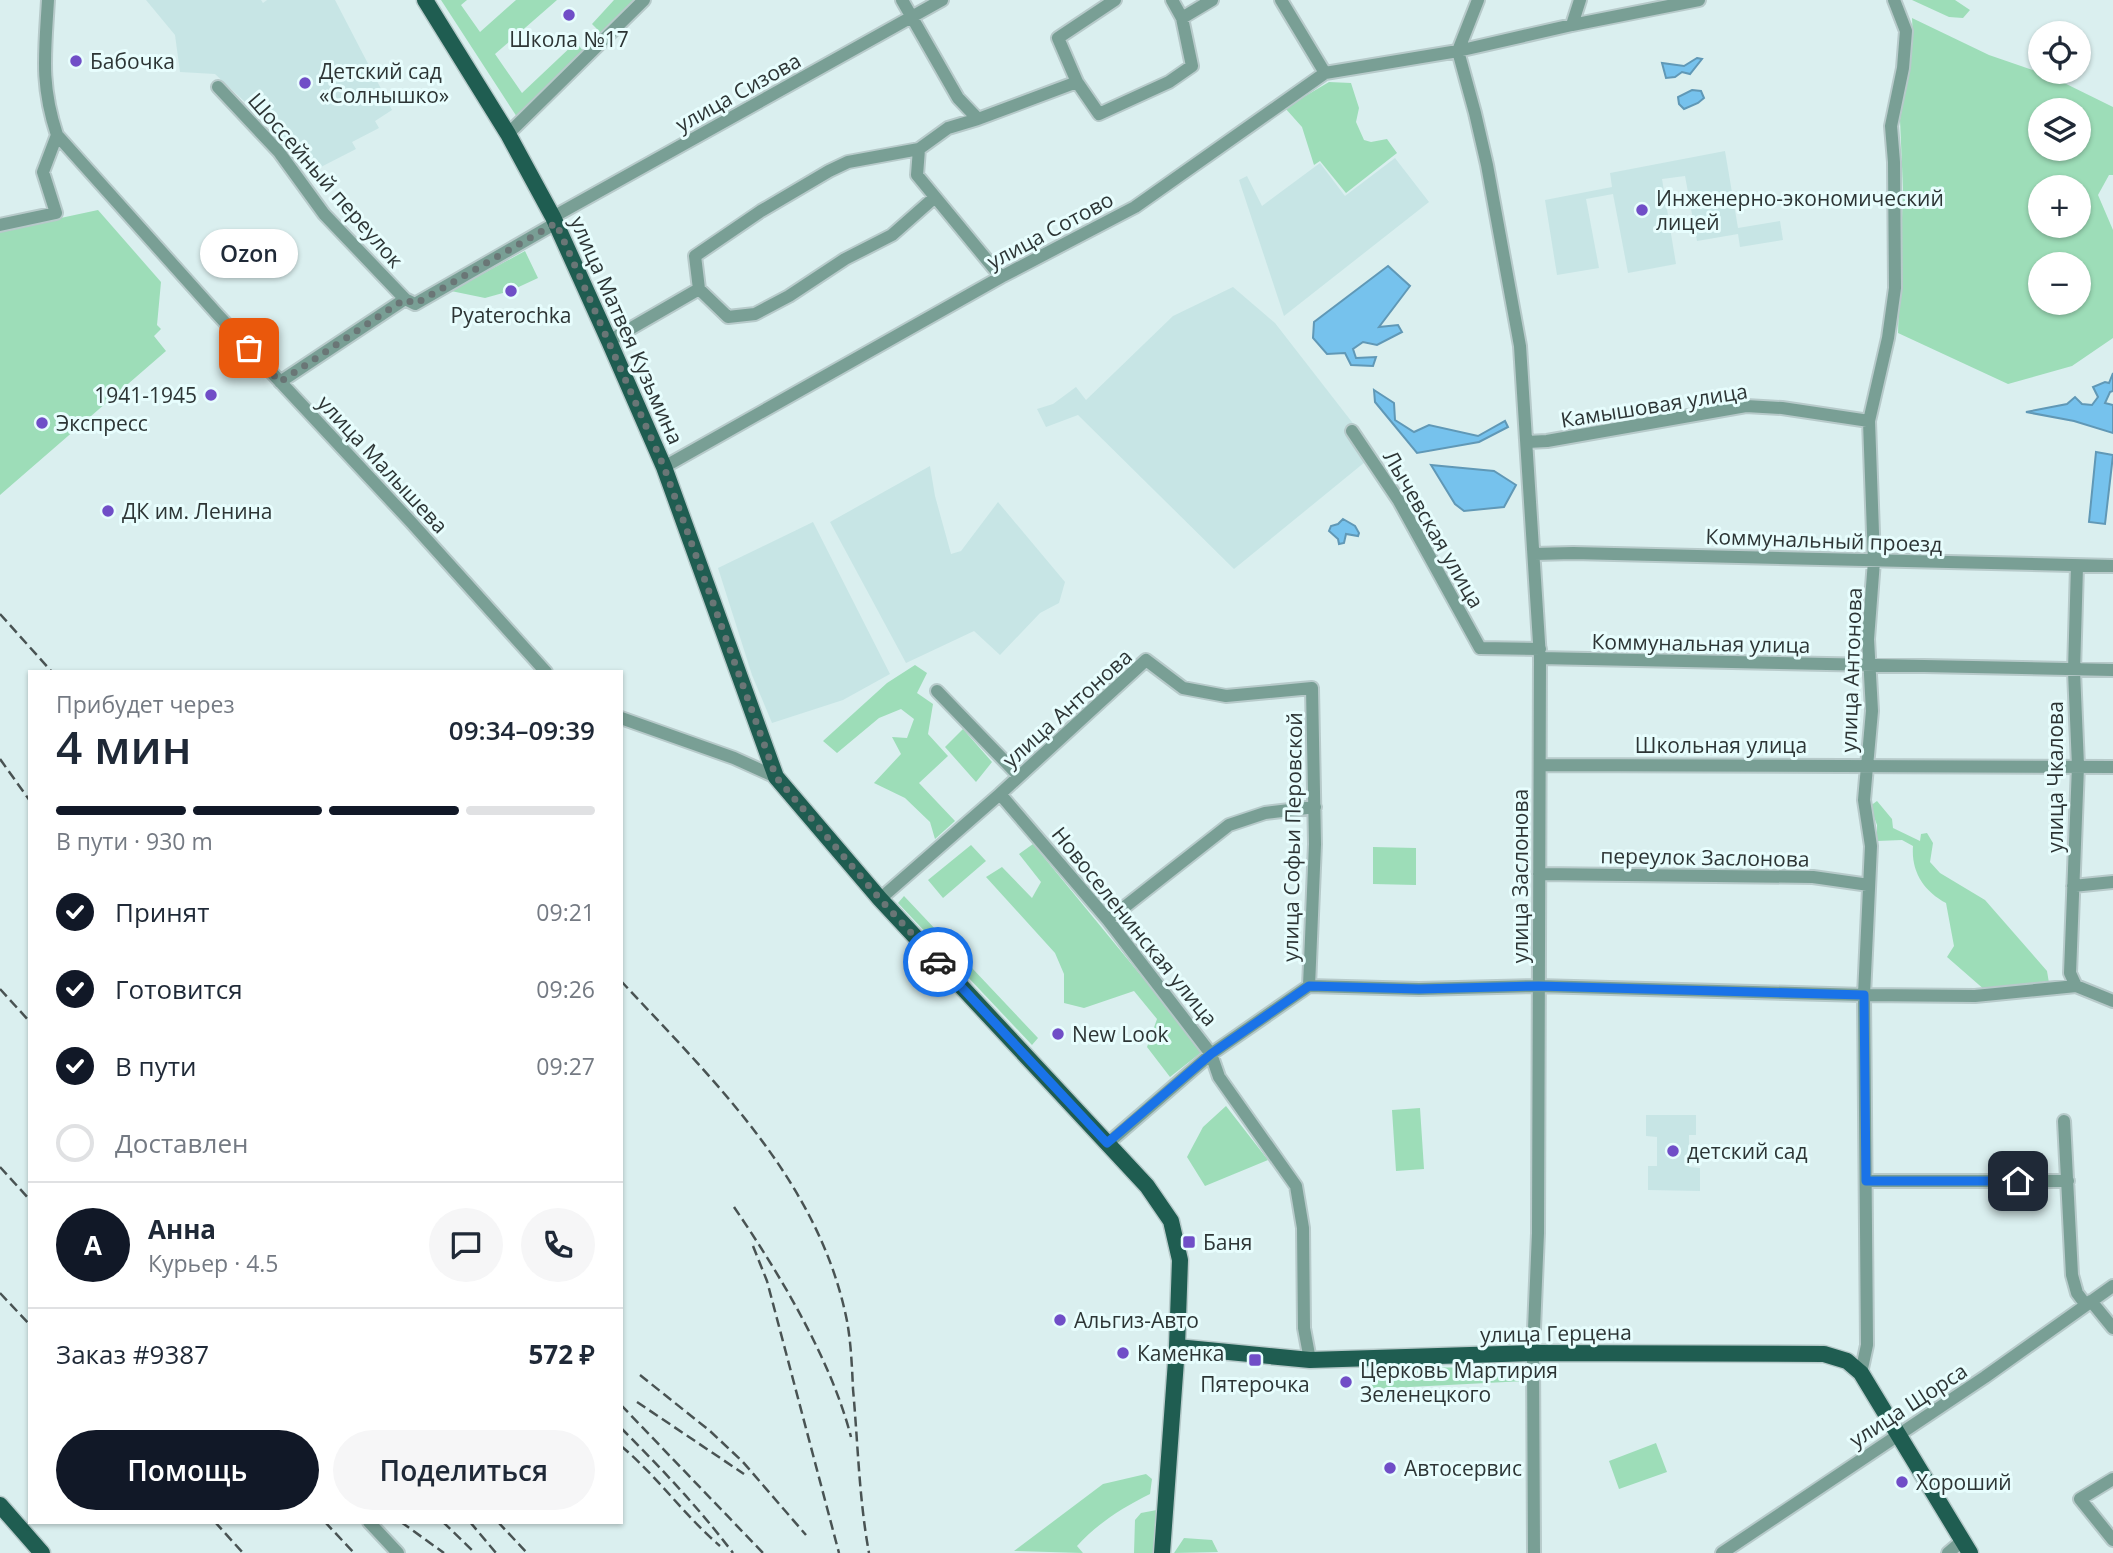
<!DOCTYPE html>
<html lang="ru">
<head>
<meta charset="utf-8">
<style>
	body { margin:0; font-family:"Open Sans",sans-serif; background:#f6f6f7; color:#1f2937; height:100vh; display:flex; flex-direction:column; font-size:26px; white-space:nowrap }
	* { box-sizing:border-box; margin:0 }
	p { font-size:23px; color:#747a83 }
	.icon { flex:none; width:38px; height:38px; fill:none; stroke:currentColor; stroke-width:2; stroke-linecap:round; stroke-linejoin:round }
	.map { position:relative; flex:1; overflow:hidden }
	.panel { position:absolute; left:28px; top:670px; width:595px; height:854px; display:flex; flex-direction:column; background:#fff; border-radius:0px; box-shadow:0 2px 5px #0004 }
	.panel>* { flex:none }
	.tools { position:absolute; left:2028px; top:21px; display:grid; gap:14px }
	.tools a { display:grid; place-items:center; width:63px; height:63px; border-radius:50%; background:#fff; box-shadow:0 2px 5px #0004; font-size:35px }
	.pin { position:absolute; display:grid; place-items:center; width:60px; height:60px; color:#fff; margin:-30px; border-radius:14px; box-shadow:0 4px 10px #0006 }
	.courier { position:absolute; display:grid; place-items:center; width:70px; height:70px; margin:-35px; border:5px solid #1a73e8; border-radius:50%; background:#fff; color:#222; box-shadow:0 2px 9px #0007 }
	.bubble { position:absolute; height:49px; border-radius:24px; background:#fff; box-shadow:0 2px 5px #0004; font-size:23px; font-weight:600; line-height:49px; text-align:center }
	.summary em { font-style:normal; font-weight:600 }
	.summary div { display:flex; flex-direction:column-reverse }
	.summary { display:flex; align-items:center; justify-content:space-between; height:119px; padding:0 28px }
	h1 { font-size:46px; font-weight:600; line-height:52px }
	.bar { display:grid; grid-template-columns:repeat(4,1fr); gap:10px 7px; align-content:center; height:84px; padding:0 28px }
	.bar i { height:9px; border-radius:5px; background:#e0e1e3 }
	.bar .active { background:#111827 }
	.bar p { grid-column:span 4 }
	.line { display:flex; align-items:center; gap:18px; padding:0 28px; border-top:2px solid #e0e1e3 }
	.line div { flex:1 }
	.round { display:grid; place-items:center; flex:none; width:74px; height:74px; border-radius:37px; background:#f6f6f7 }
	ol { padding:0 28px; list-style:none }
	li { display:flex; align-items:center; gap:21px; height:77px }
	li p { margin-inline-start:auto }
	li .icon { padding:7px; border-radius:50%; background:#111827; color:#fff; stroke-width:4 }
	li:last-child { color:#747a83 }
	li i { width:38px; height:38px; border:4px solid #e0e1e3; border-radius:50% }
	.action { display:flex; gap:14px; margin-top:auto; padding:14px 28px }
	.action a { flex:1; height:80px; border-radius:42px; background:#111827; color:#fff; font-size:28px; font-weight:600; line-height:80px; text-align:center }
	.action a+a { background:#f6f6f7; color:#1f2937 }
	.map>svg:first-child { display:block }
	.built { fill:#c7e5e5 }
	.green { fill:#9dddb8; fill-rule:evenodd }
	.water { fill:#76c2ed; stroke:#6098b6; stroke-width:2 }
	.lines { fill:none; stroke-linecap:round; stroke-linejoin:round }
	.minor-casing { stroke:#b7caca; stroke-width:16 }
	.major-casing { stroke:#b7caca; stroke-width:19 }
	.minor { stroke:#799f95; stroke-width:12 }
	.major { stroke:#1f5d51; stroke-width:16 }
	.rail { stroke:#495353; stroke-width:2.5; stroke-dasharray:10 5; stroke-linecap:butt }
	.done { stroke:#6a7676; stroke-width:7; stroke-dasharray:0 12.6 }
	.route { stroke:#1a73e8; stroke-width:9 }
	.poi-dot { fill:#704ec7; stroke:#e7fdfd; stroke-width:2.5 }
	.labels { text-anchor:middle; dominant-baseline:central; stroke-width:6; stroke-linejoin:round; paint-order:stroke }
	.poi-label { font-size:21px; fill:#2d3535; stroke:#e7fdfd; text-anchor:start }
	.street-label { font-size:21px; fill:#2d3535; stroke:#e7fdfd }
</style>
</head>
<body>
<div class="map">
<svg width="2113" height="1553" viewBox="0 0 2113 1553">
	<rect width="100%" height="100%" fill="#daefef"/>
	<path class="built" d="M 146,0 L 261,0 L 263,3 L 267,0 L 335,0 L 392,110 L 375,121 L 379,128 L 352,142 L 356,149 L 317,169 L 215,74 L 180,72 L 175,35 Z
		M 1725,151 L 1738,228 L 1780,221 L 1783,240 L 1740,247 L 1738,234 L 1697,241 L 1685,176 L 1662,179 L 1676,264 L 1628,273 L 1613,194 L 1586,199 L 1599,268 L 1557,275 L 1545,200 L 1612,187 L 1610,173 Z
		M 1395,158 L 1429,202 L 1284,316 L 1239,180 L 1247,176 L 1262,206 L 1320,163 L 1345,196 Z
		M 1233,287 L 1275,323 L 1376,453 L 1234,569 L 1078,415 L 1046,427 L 1037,409 L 1053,404 L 1076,387 L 1086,400 L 1173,316 Z
		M 930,466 L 935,496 L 951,554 L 961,551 L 998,502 L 1065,582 L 1059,603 L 1040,613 L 1000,655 L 974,631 L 906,663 L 830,522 Z
		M 813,522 L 890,674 L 843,700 L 772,723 L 752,675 L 718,568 Z
		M 1646,1115 L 1696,1115 L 1696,1135 L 1689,1135 L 1689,1167 L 1700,1168 L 1700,1191 L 1648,1190 L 1648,1166 L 1657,1166 L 1657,1137 L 1646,1136 Z"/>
	<path class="green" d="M 441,0 L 467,0 L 461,5 L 480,32 L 516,0 L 557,0 L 495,54 L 522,93 L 576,42 L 584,52 L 517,117 Z
		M 614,0 L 636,0 L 603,35 L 592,24 Z
		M 1912,0 L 1955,0 L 1970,10 L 1963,18 L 1949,17 Z
		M 1912,18 L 1989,55 L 2050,76 L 2113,107 L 2113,175 L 2109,175 L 2098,195 L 2113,230 L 2113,338 L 2072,366 L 2008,384 L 1898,333 L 1903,189 L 1900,120 L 1913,38 ZM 2040,110 L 2079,110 L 2079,149 L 2040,149 ZM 2040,187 L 2079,187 L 2079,226 L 2040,226 ZM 2040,264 L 2079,264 L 2079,303 L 2040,303 Z
		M 1329,82 L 1351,83 L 1359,108 L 1356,122 L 1364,140 L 1371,142 L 1387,139 L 1397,153 L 1346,193 L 1320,161 L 1314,165 L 1302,127 L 1285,108 Z
		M 98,210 L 161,282 L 157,325 L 161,329 L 154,336 L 166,351 L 0,495 L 0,231 Z
		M 525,251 L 538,278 L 510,291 L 485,298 L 451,291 Z
		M 915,665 L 927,673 L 917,693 L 933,704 L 928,734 L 948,756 L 919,783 L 955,821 L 935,839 L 930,822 L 905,798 L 874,783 L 901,754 L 892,737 L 907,738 L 914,719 L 901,709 L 879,718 L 837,753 L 823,741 L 887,683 Z
		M 963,729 L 992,762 L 976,782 L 945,747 Z
		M 1877,801 L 1892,819 L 1893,828 L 1920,841 L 1921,834 L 1927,833 L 1933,843 L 1930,862 L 1940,873 L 1985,900 L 2047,971 L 2049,983 L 1986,991 L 1947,957 L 1954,946 L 1946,903 C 1924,891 1911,872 1913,846 L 1902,840 L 1877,841 L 1877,825 L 1870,806 Z
		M 1033,844 L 1203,1051 L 1170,1077 L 1147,1047 L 1157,1019 L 1134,991 L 1084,1008 L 1064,1003 L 1064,974 L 1055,953 L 986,877 L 1002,867 L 1032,898 L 1041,882 L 1019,854 Z
		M 971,845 L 986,861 L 943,898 L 928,880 Z
		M 1373,847 L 1416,848 L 1416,885 L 1373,884 Z
		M 904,896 L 1038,1038 L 1032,1045 L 898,903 Z
		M 1226,1106 L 1268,1160 L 1205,1186 L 1187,1157 L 1203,1127 Z
		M 1420,1108 L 1424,1169 L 1396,1171 L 1392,1110 Z
		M 1372,1367 L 1525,1368 L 1525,1381 L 1371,1389 Z
		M 1656,1443 L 1667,1472 L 1619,1489 L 1609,1461 Z
		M 1146,1474 L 1152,1479 L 1150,1494 C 1122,1508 1098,1523 1077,1546 L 1083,1553 L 1014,1551 L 1103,1484 Z
		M 1162,1509 L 1158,1553 L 1134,1553 L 1135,1520 L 1141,1513 Z
		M 1184,1538 L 1212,1540 L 1218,1552 L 1174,1553 Z"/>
	<path class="water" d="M 1697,58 L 1702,59 L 1690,74 L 1682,72 L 1675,77 L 1666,78 L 1662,63 L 1684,66 Z
		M 1692,90 L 1701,91 L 1704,98 L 1698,103 L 1684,109 L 1679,104 L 1678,97 Z
		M 1388,266 L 1410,286 L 1379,327 L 1398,325 L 1402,332 L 1377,345 L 1363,342 L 1353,349 L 1356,358 L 1376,357 L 1373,366 L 1351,365 L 1345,353 L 1327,354 L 1313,338 L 1314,322 Z
		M 2113,373 L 2113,391 L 2110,392 L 2105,403 L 2113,405 L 2113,433 L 2074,421 L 2026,412 L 2067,404 L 2075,397 L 2082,404 L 2092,405 L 2098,397 L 2093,387 L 2105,382 L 2109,383 Z
		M 1374,390 L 1394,403 L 1395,420 L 1414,432 L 1429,425 L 1478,436 L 1505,421 L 1508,427 L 1479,442 L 1417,453 L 1375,402 Z
		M 2096,452 L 2113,455 L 2105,524 L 2089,522 Z
		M 1431,465 L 1494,471 L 1516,485 L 1504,507 L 1464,511 L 1455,504 Z
		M 1343,519 L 1355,526 L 1359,533 L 1358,536 L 1346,534 L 1344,543 L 1339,544 L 1338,539 L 1329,531 L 1331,526 L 1338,524 Z"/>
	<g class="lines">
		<g class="minor-casing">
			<path id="minor" d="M 48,0 C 45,52 40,84 57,135 L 218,315 L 411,522 L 546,672
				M 902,0 L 958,98 L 978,119
				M 1115,0 L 1058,38 L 1077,82 L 1099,114 L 1169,82 L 1192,66 L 1182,18 L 1172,0
				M 1281,0 L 1325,73
				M 1478,0 L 1458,51 L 1475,113 L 1487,165 L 1520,346 L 1540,658 L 1538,1233 L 1533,1353 L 1534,1553
				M 1182,18 L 1212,0
				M 1572,25 L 1580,0
				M 218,87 L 279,152 L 324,214 L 405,299 L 415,304 L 556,223
				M 508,134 L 644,0
				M 919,149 L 948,128 L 978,119 L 1077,82
				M 553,217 L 942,0
				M 0,225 L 56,213 L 43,172 L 57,135
				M 699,289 L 695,256 L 761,211 L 829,171 L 848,162 L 919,149 L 917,175 L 1001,277
				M 609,341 L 699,289 L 728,317 L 755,314 L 789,296 L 845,259 L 892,235 L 935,197
				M 280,382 L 405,299
				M 1352,431 L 1399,501 L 1480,648 L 1540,649
				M 1527,442 L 1547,441 L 1746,406 L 1782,408 L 1869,421
				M 664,467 L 1001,277 L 1135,207 L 1325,73 L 1458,51 L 1572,25 L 1699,0
				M 1535,554 L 1573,553 L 2113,566
				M 1540,658 L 2113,670
				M 937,691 L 1019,776
				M 621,718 L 734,758 L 776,777
				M 1540,765 L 2113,767
				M 1000,794 L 1108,920 L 1211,1054 L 1219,1077 L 1296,1186 L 1303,1228 L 1304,1328 L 1310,1360
				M 1539,874 L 1813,877 L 1869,885
				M 2073,886 L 2113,882
				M 880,899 L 1000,794 L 1146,660 L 1183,688 L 1226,696 L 1312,688 L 1315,844 L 1309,986
				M 1108,920 L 1229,825 L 1265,813 L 1315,807
				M 2076,986 L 2070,973 L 2078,766 L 2074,671 L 2077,566
				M 2064,1121 L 2072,1275 L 2077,1293 L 2086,1305
				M 1107,1144 L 1211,1054 L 1309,986 L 1419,989 L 1538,986 L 1864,995 L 1975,996 L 2076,986 L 2113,1001
				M 1866,1181 L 2068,1181
				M 2091,1301 L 2113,1328
				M 1861,1373 L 1867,1345 L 1864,995 L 1871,846 L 1864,800 L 1872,711 L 1868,639 L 1874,561 L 1869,421 L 1888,338 L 1895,288 L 1894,162 L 1891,126 L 1903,68 L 1906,31 L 1894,0
				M 2113,1479 L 2080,1499 L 2113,1540
				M 369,1522 L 398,1553
				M 1722,1553 L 1985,1377 L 2113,1286
				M 1948,1553 L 1962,1541"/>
		</g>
		<g class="major-casing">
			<path id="major" d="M 425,0 L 508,134 L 553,217 L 609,341 L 664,467 L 776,777 L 880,899 L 1147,1186 L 1171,1221 L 1180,1260 L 1177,1347 L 1162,1553
				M 1177,1347 L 1310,1360 L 1533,1353 L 1824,1354 L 1847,1361 L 1861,1373 L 1970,1553
				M 0,1505 L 42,1553"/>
		</g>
		<use href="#minor" class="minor"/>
		<use href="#major" class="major"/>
		<path class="rail" d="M 0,614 L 52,672
			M 0,759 L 30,801
			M 621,981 C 714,1081 819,1181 847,1321 C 851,1343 852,1367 853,1389 C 858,1444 859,1499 869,1553
			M 0,989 L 30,1022
			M 0,1167 L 30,1200
			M 734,1207 C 779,1273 831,1359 851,1437
			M 753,1246 L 767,1281 L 839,1553
			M 0,1293 L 30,1325
			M 640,1375 L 710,1431 L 743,1462 L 806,1535
			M 637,1402 L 744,1474
			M 621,1405 L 763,1553
			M 621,1428 C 661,1468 699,1508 733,1553
			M 621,1446 C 657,1476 684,1515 720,1546
			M 215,1522 L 243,1553
			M 325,1522 L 354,1553
			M 401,1522 L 444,1553
			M 443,1522 L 475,1553
			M 470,1522 L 496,1553
			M 498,1522 L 527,1553"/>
	</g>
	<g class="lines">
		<path class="done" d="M 249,348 L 280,382 L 405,299 L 415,304 L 556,223 L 664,467 L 776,777 L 880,899 L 938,962"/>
		<path class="route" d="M 938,962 L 1107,1143 L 1211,1054 L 1309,986 L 1419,989 L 1538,986 L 1864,995 L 1866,1181 L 2018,1181"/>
	</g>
	<g class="poi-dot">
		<circle cx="569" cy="15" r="7"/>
		<circle cx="76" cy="61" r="7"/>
		<circle cx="305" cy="83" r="7"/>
		<circle cx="1642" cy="210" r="7"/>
		<circle cx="511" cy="291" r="7"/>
		<circle cx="211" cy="395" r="7"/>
		<circle cx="42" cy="423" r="7"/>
		<circle cx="108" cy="511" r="7"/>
		<circle cx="1058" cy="1034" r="7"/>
		<circle cx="1673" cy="1151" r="7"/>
		<rect x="1182" y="1235" width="14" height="14" rx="3.5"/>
		<circle cx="1060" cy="1320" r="7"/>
		<circle cx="1123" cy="1353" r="7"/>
		<rect x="1248" y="1353" width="14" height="14" rx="3.5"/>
		<circle cx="1346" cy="1382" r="7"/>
		<circle cx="1390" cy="1468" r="7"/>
		<circle cx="1902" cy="1482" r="7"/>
	</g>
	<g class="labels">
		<g class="poi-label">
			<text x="569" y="39" text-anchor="middle">Школа №17</text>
			<text x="90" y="61">Бабочка</text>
			<text x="319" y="71">Детский сад<tspan x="319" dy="24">«Солнышко»</tspan></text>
			<text x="1656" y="198">Инженерно-экономический<tspan x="1656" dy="24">лицей</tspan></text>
			<text x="511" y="315" text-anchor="middle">Pyaterochka</text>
			<text x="197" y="395" text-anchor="end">1941-1945</text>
			<text x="56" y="423">Экспресс</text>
			<text x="122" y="511">ДК им. Ленина</text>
			<text x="1072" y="1034">New Look</text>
			<text x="1687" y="1151">детский сад</text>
			<text x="1203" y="1242">Баня</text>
			<text x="1074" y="1320">Альгиз-Авто</text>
			<text x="1137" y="1353">Каменка</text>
			<text x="1360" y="1370">Церковь Мартирия<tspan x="1360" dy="24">Зеленецкого</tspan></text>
			<text x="1255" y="1384" text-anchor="middle">Пятерочка</text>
			<text x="1404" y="1468">Автосервис</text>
			<text x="1916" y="1482">Хороший</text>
		</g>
		<g class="street-label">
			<text transform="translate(738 92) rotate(-29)">улица Сизова</text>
			<text transform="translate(326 180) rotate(49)">Шоссейный переулок</text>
			<text transform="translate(1050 230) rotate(-28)">улица Сотово</text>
			<text transform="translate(627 330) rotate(66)">улица Матвея Кузьмина</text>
			<text transform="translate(1654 405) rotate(-9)">Камышовая улица</text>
			<text transform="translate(383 464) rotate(47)">улица Малышева</text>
			<text transform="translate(1434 529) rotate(60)">Лычевская улица</text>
			<text transform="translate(1824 540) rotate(2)">Коммунальный проезд</text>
			<text transform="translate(1701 643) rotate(1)">Коммунальная улица</text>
			<text transform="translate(1851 670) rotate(-88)">улица Антонова</text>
			<text transform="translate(1067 708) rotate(-42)">улица Антонова</text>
			<text x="1721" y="745">Школьная улица</text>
			<text transform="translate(2055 777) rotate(-90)">улица Чкалова</text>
			<text transform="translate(1292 837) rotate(-89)">улица Софьи Перовской</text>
			<text transform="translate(1705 857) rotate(1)">переулок Заслонова</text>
			<text transform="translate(1520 876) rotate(-90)">улица Заслонова</text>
			<text transform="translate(1135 926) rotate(51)">Новоселенинская улица</text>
			<text transform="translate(1556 1333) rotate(-1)">улица Герцена</text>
			<text transform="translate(1908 1405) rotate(-33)">улица Щорса</text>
		</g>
	</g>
</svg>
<div class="tools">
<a><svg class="icon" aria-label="locate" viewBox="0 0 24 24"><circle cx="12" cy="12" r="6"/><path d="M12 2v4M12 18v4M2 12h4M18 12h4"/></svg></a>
<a><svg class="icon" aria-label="layers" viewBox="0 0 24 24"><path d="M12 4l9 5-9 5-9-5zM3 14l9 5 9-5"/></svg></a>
<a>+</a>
<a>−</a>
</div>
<div class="pin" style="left:249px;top:348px;background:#ea580c"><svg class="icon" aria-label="bag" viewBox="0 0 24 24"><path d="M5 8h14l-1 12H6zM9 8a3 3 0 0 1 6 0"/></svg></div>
<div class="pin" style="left:2018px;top:1181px;background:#1f2937"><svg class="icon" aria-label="home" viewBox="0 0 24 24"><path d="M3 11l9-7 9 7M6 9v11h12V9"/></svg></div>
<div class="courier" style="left:938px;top:962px"><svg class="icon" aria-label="car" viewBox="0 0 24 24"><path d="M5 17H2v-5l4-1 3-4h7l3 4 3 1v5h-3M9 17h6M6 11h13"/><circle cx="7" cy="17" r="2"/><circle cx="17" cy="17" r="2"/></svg></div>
<div class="bubble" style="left:200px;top:229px;width:98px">Ozon</div>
<section class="panel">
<div class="summary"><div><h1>4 мин</h1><p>Прибудет через</p></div><em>09:34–09:39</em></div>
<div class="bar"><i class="active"></i><i class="active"></i><i class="active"></i><i></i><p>В пути · 930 m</p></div>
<ol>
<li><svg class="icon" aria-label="check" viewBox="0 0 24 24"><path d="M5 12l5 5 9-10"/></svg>Принят<p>09:21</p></li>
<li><svg class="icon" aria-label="check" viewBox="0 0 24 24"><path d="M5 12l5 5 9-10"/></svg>Готовится<p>09:26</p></li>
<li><svg class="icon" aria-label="check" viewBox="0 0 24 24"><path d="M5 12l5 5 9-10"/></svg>В пути<p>09:27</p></li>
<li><i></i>Доставлен</li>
</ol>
<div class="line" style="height:126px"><b class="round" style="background:#111827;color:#fff">А</b><div><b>Анна</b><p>Курьер · 4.5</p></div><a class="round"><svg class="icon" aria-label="chat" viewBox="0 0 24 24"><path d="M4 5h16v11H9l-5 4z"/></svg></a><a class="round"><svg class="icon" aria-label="phone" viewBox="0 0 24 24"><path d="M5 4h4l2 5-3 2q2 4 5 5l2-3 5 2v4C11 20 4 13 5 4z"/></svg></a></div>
<div class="line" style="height:91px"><div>Заказ #9387</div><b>572 ₽</b></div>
<div class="action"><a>Помощь</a><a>Поделиться</a></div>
</section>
</div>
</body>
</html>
